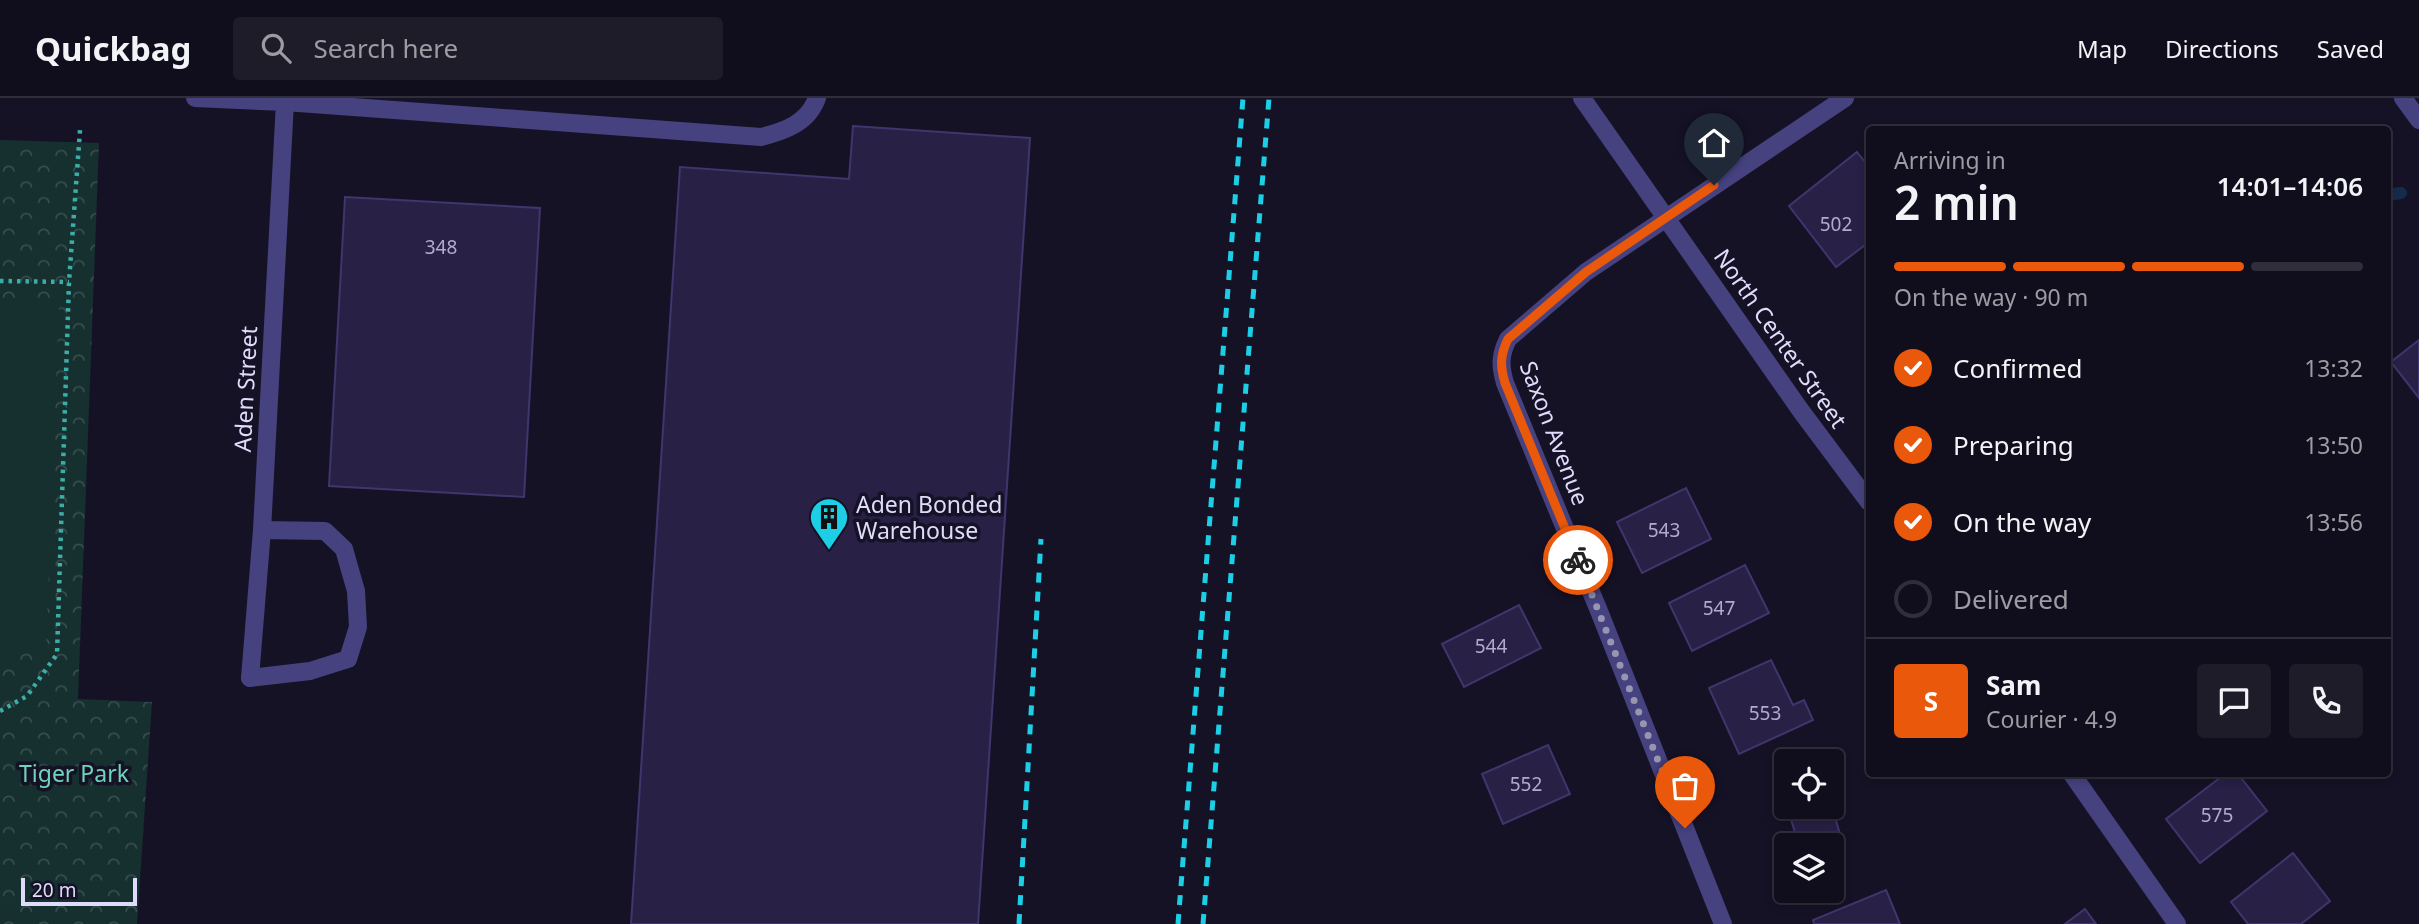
<!DOCTYPE html>
<html lang="en">
<head>
<meta charset="utf-8">
<style>
	body { margin:0; font-family:"Noto Sans",sans-serif; background:#1e1c29; color:#f1f3f6; height:100vh; display:flex; flex-direction:column; font-size:26px; white-space:nowrap }
	* { box-sizing:border-box; margin:0 }
	p { font-size:23px; color:#9c9ca3 }
	.icon { flex:none; width:38px; height:38px; fill:none; stroke:currentColor; stroke-width:2; stroke-linecap:round; stroke-linejoin:round }
	.map { position:relative; flex:1; overflow:hidden }
	.side { position:absolute; left:1866px; top:28px; width:525px; height:651px; display:flex; flex-direction:column; background:#100e1c; border-radius:7px; box-shadow:0 4px 10px #0003,0 0 0 2px #302e3b }
	.side>* { flex:none }
	.controls { position:absolute; left:1774px; top:651px; display:grid; gap:14px }
	.controls a { display:grid; place-items:center; width:70px; height:70px; border-radius:7px; background:#100e1c; box-shadow:0 4px 10px #0003,0 0 0 2px #302e3b; font-size:35px }
	.scale { position:absolute; left:21px; bottom:18px; width:116px; box-sizing:border-box; padding-left:7px; border:4px solid #dfdbfb; border-top:0; font-size:19px; line-height:24px; white-space:nowrap; color:#dfdbfb; -webkit-text-stroke:5px #161226; paint-order:stroke }
	.pin { position:absolute; display:grid; place-items:center; width:60px; height:60px; color:#fff; margin:-72px -30px; border-radius:50% 50% 50% 0; rotate:-45deg; box-shadow:0 0 7px #0007 }
	.pin .icon { rotate:45deg }
	.courier { position:absolute; display:grid; place-items:center; width:70px; height:70px; margin:-35px; border:5px solid #ea580c; border-radius:50%; background:#fff; color:#222; box-shadow:0 2px 9px #0007 }
	.headline em { font-style:normal; font-weight:600 }
	.headline div { display:flex; flex-direction:column-reverse }
	.headline { display:flex; align-items:center; justify-content:space-between; height:119px; padding:0 28px }
	h1 { font-size:46px; font-weight:600; line-height:52px }
	.bar { display:grid; grid-template-columns:repeat(4,1fr); gap:10px 7px; align-content:center; height:84px; padding:0 28px }
	.bar i { height:9px; border-radius:5px; background:#302e3b }
	.bar .current { background:#ea580c }
	.bar p { grid-column:span 4 }
	.line { display:flex; align-items:center; gap:18px; padding:0 28px; border-top:2px solid #302e3b }
	.line div { flex:1 }
	.round { display:grid; place-items:center; flex:none; width:74px; height:74px; border-radius:7px; background:#1e1c29 }
	ol { padding:0 28px; list-style:none }
	li { display:flex; align-items:center; gap:21px; height:77px }
	li p { margin-inline-start:auto }
	li .icon { padding:7px; border-radius:50%; background:#ea580c; color:#fff; stroke-width:4 }
	li:last-child { color:#9c9ca3 }
	li i { width:38px; height:38px; border:4px solid #302e3b; border-radius:50% }
	header { display:flex; align-items:center; gap:42px; box-sizing:border-box; height:98px; padding:0 35px; background:#100e1c; border-bottom:2px solid #302e3b }
	header strong { font-size:33px }
	nav { display:flex; gap:38px; margin-inline-start:auto; font-size:24px }
	.search { width:490px; height:63px; background:#1e1c29; display:flex; align-items:center; gap:18px; box-sizing:border-box; padding:0 24px; border-radius:7px; color:#9c9ca3; font-size:26px }
	.map>svg:first-child { display:block }
	.park { fill:url(#park-crowns) }
	.garden { fill:#162f2f }
	.lines { fill:none; stroke-linecap:round; stroke-linejoin:round }
	.stream { stroke:#162a4c; stroke-width:12 }
	.building { fill:#282045; stroke:#41356e; stroke-width:2 }
	.path { stroke:#3dada8; stroke-width:4.5; stroke-dasharray:3.5 5; stroke-linecap:butt }
	.lane { stroke:#464280; stroke-width:18 }
	.street { stroke:#464280; stroke-width:18 }
	.rail { stroke:#1ccfe6; stroke-width:5; stroke-dasharray:10 9; stroke-linecap:butt }
	.done { stroke:#9995b0; stroke-width:7; stroke-dasharray:0 12.6 }
	.route { stroke:#ea580c; stroke-width:9 }
	.labels { text-anchor:middle; dominant-baseline:central; stroke-width:7; stroke-linejoin:round; paint-order:stroke }
	.number-label { font-size:19px; fill:#b1acce }
	.street-label { font-size:23px; fill:#dfdbfb; stroke:#161226 }
	.poi-label { font-size:23px; fill:#dfdbfb; stroke:#161226; text-anchor:start }
	.park-label { font-size:23px; fill:#6ed4bc; stroke:#161226 }
</style>
</head>
<body>
<header>
<strong>Quickbag</strong>
<div class="search"><svg class="icon" aria-label="search" viewBox="0 0 24 24"><circle cx="10" cy="10" r="6"/><path d="M15 15l6 6"/></svg>Search here</div>
<nav><a>Map</a><a>Directions</a><a>Saved</a></nav>
</header>
<div class="map">
<svg width="2419" height="826" viewBox="0 0 2419 826">
	<defs>
		<pattern id="park-crowns" width="20" height="18" patternUnits="userSpaceOnUse" patternTransform="scale(1.75)"><rect width="20" height="18" fill="#162f2f"/><path d="M2 6a3 3 0 1 1 6 0M12 15a3 3 0 1 1 6 0" fill="none" stroke="#374d4e"/></pattern>
	</defs>
	<rect width="100%" height="100%" fill="#161226"/>
	<path class="park" d="M 0,42 L 99,45 L 78,601 L 152,604 L 137,826 L 0,826 Z"/>
	<path class="garden" d="M 0,202 L 59,205 L 46,548 L 0,546 Z"/>
	<g class="lines">
		<path class="stream" d="M 2387,97 L 2401,95"/>
	</g>
	<path class="building" d="M 853,28 L 1030,40 L 978,826 L 631,826 L 680,69 L 849,81 Z
		M 1857,54 L 1869,69 L 1869,144 L 1836,169 L 1789,108 Z
		M 345,99 L 540,110 L 524,399 L 329,388 Z
		M 2419,242 L 2419,300 L 2391,264 Z
		M 1686,390 L 1711,441 L 1642,475 L 1617,424 Z
		M 1745,467 L 1769,515 L 1692,553 L 1669,505 Z
		M 1519,507 L 1541,550 L 1464,589 L 1442,546 Z
		M 1771,562 L 1793,607 L 1804,602 L 1813,622 L 1739,656 L 1709,590 Z
		M 1548,647 L 1570,696 L 1503,726 L 1482,676 Z
		M 2225,676 L 2238,676 L 2267,713 L 2200,765 L 2166,721 Z
		M 1787,709 L 1832,709 L 1842,743 L 1826,747 L 1799,747 Z
		M 2293,755 L 2330,803 L 2301,826 L 2248,826 L 2231,804 Z
		M 1886,792 L 1900,826 L 1814,826 L 1813,822 Z
		M 2085,811 L 2096,826 L 2065,826 Z"/>
	<g class="lines">
		<path class="path" d="M 0,183 L 69,184
			M 0,613 L 27,598 L 57,556 L 69,184 L 80,32"/>
		<path class="lane" d="M 250,580 L 310,573 L 348,561 L 358,529 L 356,493 L 344,451 L 325,433 L 262,432"/>
		<path class="street" d="M 195,0 L 285,4 L 761,39 C 785,33 808,25 817,0
			M 1582,0 L 1801,313 L 1869,404
			M 2403,0 L 2419,22
			M 250,580 L 262,432 L 285,4
			M 2072,676 L 2177,826
			M 1723,826 L 1599,513 L 1505,285 C 1500,268 1500,257 1508,241 L 1586,174 L 1845,0"/>
		<path class="rail" d="M 1019,826 L 1041,441
			M 1178,826 L 1243,0
			M 1203,826 L 1269,0"/>
	</g>
	<g class="lines">
		<path class="done" d="M 1578,462 L 1685,730"/>
		<path class="route" d="M 1578,462 L 1505,285 C 1500,268 1500,257 1508,241 L 1586,174 L 1714,87"/>
	</g>
	<defs>
		<g id="building-pin" transform="scale(2.0125)"><path d="M0 17L-7.5 6A9.5 9.5 0 1 1 7.5 6Z" fill="#1ccfe6" stroke="#161226"/><path d="M-4-6H4V6H1V3H-1V6H-4ZM-2.5-4.3h1.7v1.8h-1.7ZM.8-4.3h1.7v1.8H.8ZM-2.5-1h1.7V.8h-1.7ZM.8-1h1.7V.8H.8Z" fill="#111"/></g>
	</defs>
	<g fill-rule="evenodd">
		<use href="#building-pin" x="829" y="419"/>
	</g>
	<g class="labels">
		<g class="number-label">
			<text x="1836" y="126">502</text>
			<text x="441" y="149">348</text>
			<text x="1664" y="432">543</text>
			<text x="1719" y="510">547</text>
			<text x="1491" y="548">544</text>
			<text x="1765" y="615">553</text>
			<text x="1526" y="686">552</text>
			<text x="2217" y="717">575</text>
		</g>
		<g class="street-label">
			<text transform="translate(1781 240) rotate(55)">North Center Street</text>
			<text transform="translate(245 291) rotate(-87)">Aden Street</text>
			<text transform="translate(1555 335) rotate(69)">Saxon Avenue</text>
		</g>
		<g class="poi-label">
			<text x="856" y="406">Aden Bonded<tspan x="856" dy="26">Warehouse</tspan></text>
		</g>
		<g class="park-label">
			<text x="74" y="675">Tiger Park</text>
		</g>
	</g>
</svg>
<div class="controls">
<a><svg class="icon" aria-label="locate" viewBox="0 0 24 24"><circle cx="12" cy="12" r="6"/><path d="M12 2v4M12 18v4M2 12h4M18 12h4"/></svg></a>
<a><svg class="icon" aria-label="layers" viewBox="0 0 24 24"><path d="M12 4l9 5-9 5-9-5zM3 14l9 5 9-5"/></svg></a>
</div>
<div class="scale">20 m</div>
<div class="pin" style="left:1685px;top:730px;background:#ea580c"><svg class="icon" aria-label="bag" viewBox="0 0 24 24"><path d="M5 8h14l-1 12H6zM9 8a3 3 0 0 1 6 0"/></svg></div>
<div class="pin" style="left:1714px;top:87px;background:#1f2937"><svg class="icon" aria-label="home" viewBox="0 0 24 24"><path d="M3 11l9-7 9 7M6 9v11h12V9"/></svg></div>
<div class="courier" style="left:1578px;top:462px"><svg class="icon" aria-label="bike" viewBox="0 0 24 24"><circle cx="6" cy="16" r="4"/><circle cx="18" cy="16" r="4"/><path d="M6 16l4-8h5l3 8M10 8l3 8H6M13 5h3"/></svg></div>
<section class="side">
<div class="headline"><div><h1>2 min</h1><p>Arriving in</p></div><em>14:01–14:06</em></div>
<div class="bar"><i class="current"></i><i class="current"></i><i class="current"></i><i></i><p>On the way · 90 m</p></div>
<ol>
<li><svg class="icon" aria-label="check" viewBox="0 0 24 24"><path d="M5 12l5 5 9-10"/></svg>Confirmed<p>13:32</p></li>
<li><svg class="icon" aria-label="check" viewBox="0 0 24 24"><path d="M5 12l5 5 9-10"/></svg>Preparing<p>13:50</p></li>
<li><svg class="icon" aria-label="check" viewBox="0 0 24 24"><path d="M5 12l5 5 9-10"/></svg>On the way<p>13:56</p></li>
<li><i></i>Delivered</li>
</ol>
<div class="line" style="height:126px"><b class="round" style="background:#ea580c;color:#fff">S</b><div><b>Sam</b><p>Courier · 4.9</p></div><a class="round"><svg class="icon" aria-label="chat" viewBox="0 0 24 24"><path d="M4 5h16v11H9l-5 4z"/></svg></a><a class="round"><svg class="icon" aria-label="phone" viewBox="0 0 24 24"><path d="M5 4h4l2 5-3 2q2 4 5 5l2-3 5 2v4C11 20 4 13 5 4z"/></svg></a></div>
</section>
</div>
</body>
</html>
